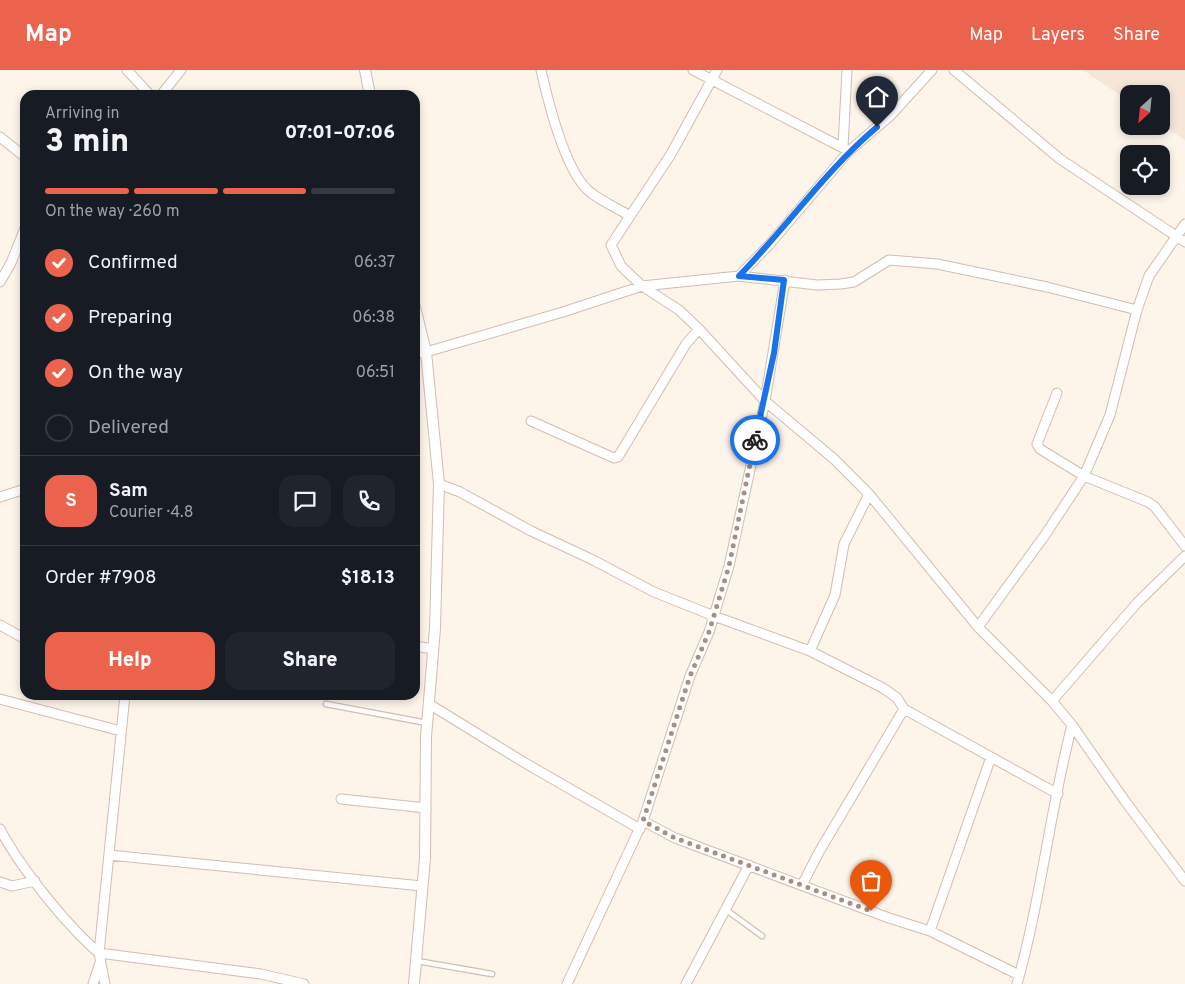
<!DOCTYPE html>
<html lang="en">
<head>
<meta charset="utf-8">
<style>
	body { margin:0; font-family:Overpass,sans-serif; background:#20242c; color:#f1f3f6; height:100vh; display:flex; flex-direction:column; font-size:19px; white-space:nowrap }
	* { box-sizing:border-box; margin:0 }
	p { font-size:16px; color:#9ea1a6 }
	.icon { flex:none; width:28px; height:28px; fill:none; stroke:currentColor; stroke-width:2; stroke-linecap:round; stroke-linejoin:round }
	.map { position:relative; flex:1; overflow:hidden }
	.sheet { position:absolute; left:20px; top:20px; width:400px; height:610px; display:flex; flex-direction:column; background:#171b24; border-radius:15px; box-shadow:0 2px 8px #0003 }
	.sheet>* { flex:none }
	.needle { width:32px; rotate:207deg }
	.controls { position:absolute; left:1120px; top:15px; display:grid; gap:10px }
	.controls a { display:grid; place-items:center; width:50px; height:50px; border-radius:10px; background:#171b24; box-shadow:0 2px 8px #0003; font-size:25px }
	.pin { position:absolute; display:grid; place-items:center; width:42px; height:42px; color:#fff; margin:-51px -21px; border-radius:50% 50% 50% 0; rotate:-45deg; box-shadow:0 0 5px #0007 }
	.pin .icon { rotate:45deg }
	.courier { position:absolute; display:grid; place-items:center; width:50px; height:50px; margin:-25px; border:4px solid #1a73e8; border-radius:50%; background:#fff; color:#222; box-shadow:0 1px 6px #0007 }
	.head em { font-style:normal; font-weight:800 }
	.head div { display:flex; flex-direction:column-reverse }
	.head { display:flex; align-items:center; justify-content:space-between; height:85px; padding:0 25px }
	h1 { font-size:32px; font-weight:800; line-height:38px }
	.bar { display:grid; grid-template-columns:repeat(4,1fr); gap:8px 5px; align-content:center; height:60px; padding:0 25px }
	.bar i { height:6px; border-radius:4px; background:#363941 }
	.bar .on { background:#eb634c }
	.bar p { grid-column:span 4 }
	.line { display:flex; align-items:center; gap:12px; padding:0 25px; border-top:1px solid #363941 }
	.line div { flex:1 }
	.round { display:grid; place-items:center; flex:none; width:52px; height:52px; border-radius:15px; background:#20242c }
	ol { padding:0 25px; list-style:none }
	li { display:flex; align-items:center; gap:15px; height:55px }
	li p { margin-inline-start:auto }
	li .icon { padding:5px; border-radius:50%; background:#eb634c; color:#fff; stroke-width:4 }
	li:last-child { color:#9ea1a6 }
	li i { width:28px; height:28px; border:2px solid #363941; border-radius:50% }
	.primary-button { display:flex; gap:10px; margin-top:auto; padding:10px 25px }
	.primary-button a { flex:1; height:58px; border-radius:15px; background:#eb634c; color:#fff; font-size:20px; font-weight:800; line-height:58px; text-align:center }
	.primary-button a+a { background:#20242c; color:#f1f3f6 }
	header { display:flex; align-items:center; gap:30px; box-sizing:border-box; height:70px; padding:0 25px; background:#eb634c; color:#fff }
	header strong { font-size:24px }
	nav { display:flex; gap:28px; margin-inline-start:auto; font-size:18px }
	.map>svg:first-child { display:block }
	.residential { fill:#f5e6d8 }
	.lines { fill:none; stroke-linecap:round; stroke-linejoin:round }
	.service-casing { stroke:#d3bdb1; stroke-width:7 }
	.minor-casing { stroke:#d3bdb1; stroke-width:11 }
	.tertiary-casing { stroke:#d3bdb1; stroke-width:12 }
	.service { stroke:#fff; stroke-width:4.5 }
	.minor { stroke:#fff; stroke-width:9 }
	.tertiary { stroke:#fff; stroke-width:10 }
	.done { stroke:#a88f83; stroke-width:5; stroke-dasharray:0 9 }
	.route { stroke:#1a73e8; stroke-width:6 }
</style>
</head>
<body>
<header>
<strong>Map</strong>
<nav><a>Map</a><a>Layers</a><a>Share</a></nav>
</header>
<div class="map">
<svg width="1185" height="914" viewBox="0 0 1185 914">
	<rect width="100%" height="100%" fill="#fdf4ea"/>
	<path class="residential" d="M 1083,0 L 1185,0 L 1185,70 L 1161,54 L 1161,24 L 1129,24 L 1129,31 Z"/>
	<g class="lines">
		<g class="service-casing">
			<path id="service" d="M 326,634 L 427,653
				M 725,839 L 762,866
				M 417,891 L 492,904"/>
		</g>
		<g class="minor-casing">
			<path id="minor" d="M 127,0 L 150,25
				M 541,0 C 548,31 565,102 590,122 C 601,131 617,138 630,146
				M 693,0 L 849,81
				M 717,0 L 671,84 L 611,175 L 621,196 L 642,216 L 679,240 L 699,259 L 765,331 L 834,389 L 869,424 L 978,557 L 1052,631 L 1072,655 L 1125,731 L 1185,811
				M 954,0 L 1060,89 L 1185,172
				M 161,25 L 181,0
				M 0,67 L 25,87
				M 843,77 L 847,0
				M 739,206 L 769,175 L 849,81 L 891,45 L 932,0
				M 0,212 L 11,193 L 25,158
				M 415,283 L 426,282 L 563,242 L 642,216 L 739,206 L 817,215 L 841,214 L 854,212 L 889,190 L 937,194 L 1047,217 L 1137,240
				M 1057,323 L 1037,374 L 1040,379 L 1084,406 L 1148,432 L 1155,437 L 1185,476
				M 531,351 L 614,388 L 618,387 L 686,274 L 699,259
				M 439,414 L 460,422 L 531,461 L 591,489 L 654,522 L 714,546 L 810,581 L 883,618 L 897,628 L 904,639 L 819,782 L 802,815
				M 0,427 L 25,419
				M 0,555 L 25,569
				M 978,557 L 1045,465 L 1084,406 L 1110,345 L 1137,240 L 1149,206 L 1185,154
				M 415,576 L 433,579
				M 810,581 L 835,525 L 844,474 L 869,424
				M 0,629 L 121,661
				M 1052,631 L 1137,533 L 1185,486
				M 429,634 L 525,693 L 640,759
				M 904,639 L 1058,724
				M 341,729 L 426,738
				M 643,751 L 675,768 L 889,848 L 930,861 L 1019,905
				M 0,759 C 20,797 66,855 99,883 L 261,904 L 304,914
				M 109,785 L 422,816
				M 0,812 L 12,816 L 35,811
				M 930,861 L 991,687
				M 93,914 L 100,893
				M 105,914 L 99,883 L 125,625
				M 567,914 L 643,751 L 690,606 L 709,562 L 729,496 L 765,331 L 785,210
				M 686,914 L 749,795
				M 1017,914 C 1041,829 1050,740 1072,655"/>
		</g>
		<g class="tertiary-casing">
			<path id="tertiary" d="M 365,0 L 370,25
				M 414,914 L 425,788 L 426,667 L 435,558 L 439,414 L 426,282 L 415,237"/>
		</g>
		<use href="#service" class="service"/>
		<use href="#minor" class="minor"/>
		<use href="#tertiary" class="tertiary"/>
	</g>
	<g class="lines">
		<path class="done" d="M 755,370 L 729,496 L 709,562 L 690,606 L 643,751 L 675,768 L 871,841"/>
		<path class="route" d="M 755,370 L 774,283 L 784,210 L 739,206 C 786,158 825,101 877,57"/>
	</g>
</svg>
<div class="controls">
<a><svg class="needle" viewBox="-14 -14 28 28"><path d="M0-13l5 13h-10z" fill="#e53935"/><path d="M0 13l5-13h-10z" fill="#9ea1a6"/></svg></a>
<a><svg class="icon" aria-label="locate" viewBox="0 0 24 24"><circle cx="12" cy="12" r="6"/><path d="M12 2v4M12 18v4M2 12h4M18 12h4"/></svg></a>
</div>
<div class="pin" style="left:871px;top:841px;background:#ea580c"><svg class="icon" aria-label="bag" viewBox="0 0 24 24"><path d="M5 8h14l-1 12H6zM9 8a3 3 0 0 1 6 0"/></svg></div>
<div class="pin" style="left:877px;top:57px;background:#1f2937"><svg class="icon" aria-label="home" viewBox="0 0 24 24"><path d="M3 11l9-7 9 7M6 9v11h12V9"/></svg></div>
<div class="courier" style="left:755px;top:370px"><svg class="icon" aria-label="bike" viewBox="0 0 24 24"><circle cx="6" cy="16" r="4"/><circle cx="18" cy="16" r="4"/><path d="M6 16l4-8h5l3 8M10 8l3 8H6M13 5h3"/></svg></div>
<section class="sheet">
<div class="head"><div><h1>3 min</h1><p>Arriving in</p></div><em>07:01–07:06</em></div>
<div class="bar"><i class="on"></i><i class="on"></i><i class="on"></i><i></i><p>On the way · 260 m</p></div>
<ol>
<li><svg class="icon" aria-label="check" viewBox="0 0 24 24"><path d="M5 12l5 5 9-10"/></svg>Confirmed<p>06:37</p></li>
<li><svg class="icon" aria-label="check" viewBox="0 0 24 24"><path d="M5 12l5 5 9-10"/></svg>Preparing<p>06:38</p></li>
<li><svg class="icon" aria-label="check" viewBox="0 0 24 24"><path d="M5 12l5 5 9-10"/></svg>On the way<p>06:51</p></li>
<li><i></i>Delivered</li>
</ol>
<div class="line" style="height:90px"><b class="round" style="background:#eb634c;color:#fff">S</b><div><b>Sam</b><p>Courier · 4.8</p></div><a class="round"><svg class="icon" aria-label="chat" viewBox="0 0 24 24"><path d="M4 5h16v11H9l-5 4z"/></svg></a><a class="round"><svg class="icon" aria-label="phone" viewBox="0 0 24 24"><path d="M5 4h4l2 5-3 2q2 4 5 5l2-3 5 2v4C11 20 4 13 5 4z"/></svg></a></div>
<div class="line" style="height:65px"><div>Order #7908</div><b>$18.13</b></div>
<div class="primary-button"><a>Help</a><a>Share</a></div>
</section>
</div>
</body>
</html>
